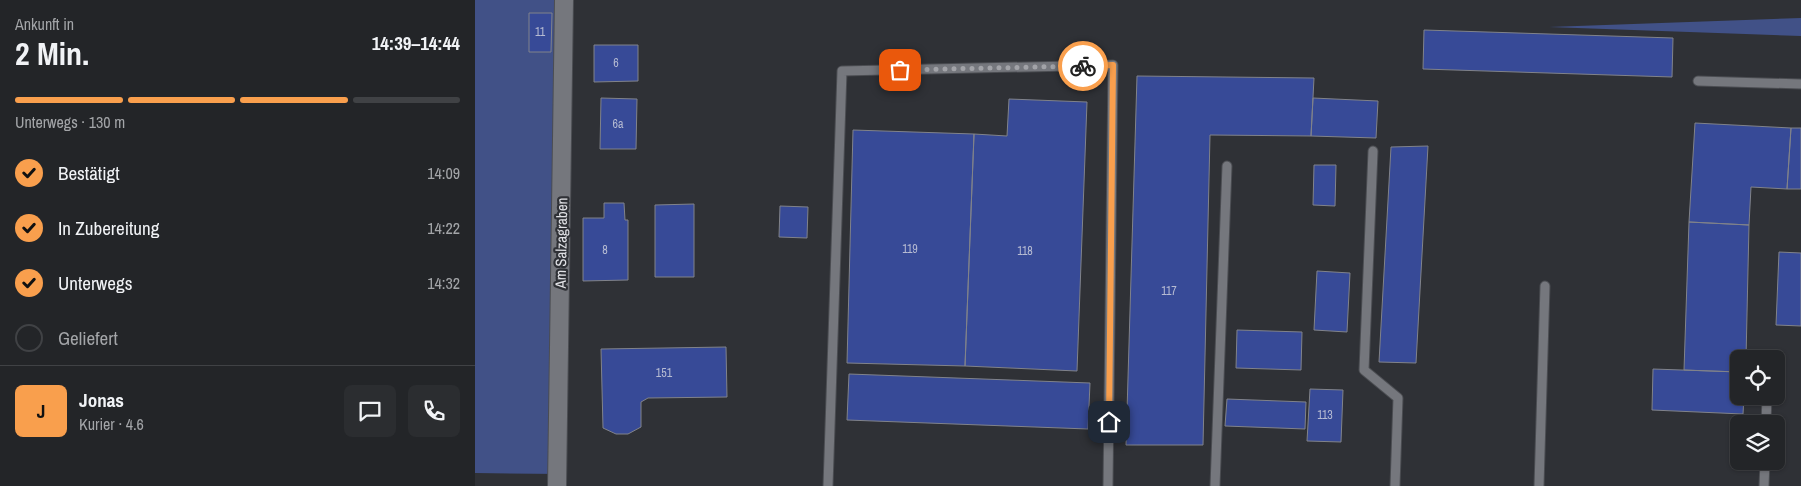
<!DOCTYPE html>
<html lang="de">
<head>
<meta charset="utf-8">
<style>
	body { margin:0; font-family:"Archivo Narrow",sans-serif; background:#2b2d30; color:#f1f3f6; height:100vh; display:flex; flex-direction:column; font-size:19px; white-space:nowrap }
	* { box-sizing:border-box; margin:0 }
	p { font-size:16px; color:#a3a5a8 }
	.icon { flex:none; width:28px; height:28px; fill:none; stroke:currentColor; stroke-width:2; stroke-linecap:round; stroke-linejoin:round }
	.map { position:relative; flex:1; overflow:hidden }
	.details { display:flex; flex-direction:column; background:#232528; width:475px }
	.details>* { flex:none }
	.controls { position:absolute; left:1255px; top:350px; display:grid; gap:10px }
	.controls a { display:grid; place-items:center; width:55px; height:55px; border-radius:8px; background:#232528; box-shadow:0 1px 4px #0004,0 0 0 1px #404245; font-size:25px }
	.pin { position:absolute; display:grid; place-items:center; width:42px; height:42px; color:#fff; margin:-21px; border-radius:10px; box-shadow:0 2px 8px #0006 }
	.courier { position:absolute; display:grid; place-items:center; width:50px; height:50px; margin:-25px; border:4px solid #f99f4d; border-radius:50%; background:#fff; color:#222; box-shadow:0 1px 6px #0007 }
	.overview em { font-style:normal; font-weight:800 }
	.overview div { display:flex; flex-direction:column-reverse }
	.overview { display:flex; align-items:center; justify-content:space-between; height:85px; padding:0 15px }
	h1 { font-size:32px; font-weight:800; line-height:38px }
	.bar { display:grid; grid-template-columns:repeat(4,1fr); gap:8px 5px; align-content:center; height:60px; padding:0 15px }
	.bar i { height:6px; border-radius:4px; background:#404245 }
	.bar .active { background:#f99f4d }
	.bar p { grid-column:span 4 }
	.line { display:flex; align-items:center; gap:12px; padding:0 15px; border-top:1px solid #404245 }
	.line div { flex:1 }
	.round { display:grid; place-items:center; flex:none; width:52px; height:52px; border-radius:8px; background:#2b2d30 }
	ol { padding:0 15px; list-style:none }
	li { display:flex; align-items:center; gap:15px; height:55px }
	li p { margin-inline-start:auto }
	li .icon { padding:5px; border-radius:50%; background:#f99f4d; color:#111; stroke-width:4 }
	li:last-child { color:#a3a5a8 }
	li i { width:28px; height:28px; border:2px solid #404245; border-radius:50% }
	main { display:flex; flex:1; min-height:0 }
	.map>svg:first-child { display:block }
	.green { fill:#415187 }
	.building { fill:#374a97; stroke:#81838a }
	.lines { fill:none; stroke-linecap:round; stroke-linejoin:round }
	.service-casing { stroke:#4b4d52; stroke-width:11 }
	.minor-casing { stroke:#4b4d52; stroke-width:20 }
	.service { stroke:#75777d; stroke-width:9 }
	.minor { stroke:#75777d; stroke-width:18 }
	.done { stroke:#a2a3a8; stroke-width:5; stroke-dasharray:0 9 }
	.route { stroke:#f99f4d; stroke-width:6 }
	.labels { text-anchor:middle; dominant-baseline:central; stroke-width:4.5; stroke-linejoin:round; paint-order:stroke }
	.number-label { font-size:12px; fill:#b6bbd2 }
	.street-label { font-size:15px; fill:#e0e1e5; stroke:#2f3136 }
</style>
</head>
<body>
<main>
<section class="details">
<div class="overview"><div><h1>2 Min.</h1><p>Ankunft in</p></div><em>14:39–14:44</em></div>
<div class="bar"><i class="active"></i><i class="active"></i><i class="active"></i><i></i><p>Unterwegs · 130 m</p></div>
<ol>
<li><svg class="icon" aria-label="check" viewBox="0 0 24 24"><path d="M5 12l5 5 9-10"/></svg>Bestätigt<p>14:09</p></li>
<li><svg class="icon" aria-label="check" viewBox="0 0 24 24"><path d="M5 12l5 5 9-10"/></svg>In Zubereitung<p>14:22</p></li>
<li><svg class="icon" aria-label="check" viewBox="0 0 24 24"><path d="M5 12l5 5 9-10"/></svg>Unterwegs<p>14:32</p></li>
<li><i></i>Geliefert</li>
</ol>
<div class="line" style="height:90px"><b class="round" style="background:#f99f4d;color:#111">J</b><div><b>Jonas</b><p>Kurier · 4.6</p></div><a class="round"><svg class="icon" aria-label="chat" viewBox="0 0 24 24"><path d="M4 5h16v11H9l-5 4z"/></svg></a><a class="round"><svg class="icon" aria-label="phone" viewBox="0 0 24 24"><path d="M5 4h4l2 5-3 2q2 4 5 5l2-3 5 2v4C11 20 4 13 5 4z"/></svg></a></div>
</section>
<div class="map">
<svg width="1326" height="486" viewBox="0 0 1326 486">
	<rect width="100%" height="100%" fill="#2f3136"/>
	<path class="green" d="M 0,0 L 92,0 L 87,474 L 0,473 Z
		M 1326,18 L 1326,36 L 1074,27 Z"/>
	<path class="building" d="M 54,13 L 77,13 L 76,52 L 54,52 Z
		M 949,30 L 1198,38 L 1197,77 L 948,69 Z
		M 119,45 L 163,45 L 163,81 L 119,82 Z
		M 662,76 L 839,78 L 836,136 L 735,135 L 728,445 L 651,445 Z
		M 126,98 L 162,99 L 161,149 L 125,149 Z
		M 838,98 L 903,101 L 901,138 L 836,136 Z
		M 534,99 L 612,102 L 602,371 L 490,366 L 499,134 L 532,136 Z
		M 1220,123 L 1316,128 L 1312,189 L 1276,187 L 1274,225 L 1214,222 Z
		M 1316,128 L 1326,128 L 1326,189 L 1312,189 Z
		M 378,130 L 499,134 L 490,366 L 372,363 Z
		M 953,146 L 941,363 L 904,362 L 916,147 Z
		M 839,165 L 861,165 L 860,206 L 838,205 Z
		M 129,203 L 149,203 L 150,220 L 153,220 L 153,280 L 108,281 L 108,218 L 129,218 Z
		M 219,204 L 219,277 L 180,277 L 180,205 Z
		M 305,206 L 333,207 L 332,238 L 304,237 Z
		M 1214,222 L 1274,225 L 1271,359 L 1264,359 L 1264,372 L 1209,370 Z
		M 1304,252 L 1326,253 L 1326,326 L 1301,325 Z
		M 842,271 L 875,273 L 872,332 L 839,330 Z
		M 762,330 L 827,332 L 826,370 L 761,368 Z
		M 251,347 L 252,397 L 173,398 L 166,402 L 166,427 L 153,434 L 141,434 L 128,428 L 126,349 Z
		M 1178,369 L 1264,372 L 1264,396 L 1269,396 L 1268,414 L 1177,410 Z
		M 374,374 L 615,383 L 613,429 L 372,420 Z
		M 835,389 L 868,390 L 866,442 L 832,441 Z
		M 752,399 L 831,402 L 830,429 L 750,426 Z"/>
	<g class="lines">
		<g class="service-casing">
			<path id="service" d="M 1223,81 L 1326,84
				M 898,151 L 889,370 L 923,398 L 920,486
				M 1291,424 L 1292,396
				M 353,486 L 367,71 L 638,65 L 633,486
				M 740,486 L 752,166
				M 1064,486 L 1070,286
				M 1289,486 L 1290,461"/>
		</g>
		<g class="minor-casing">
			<path id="minor" d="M 82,486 L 89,0"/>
		</g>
		<use href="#service" class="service"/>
		<use href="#minor" class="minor"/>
	</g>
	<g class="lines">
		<path class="done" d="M 425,70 L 608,66"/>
		<path class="route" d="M 608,66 L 638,65 L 634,422"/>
	</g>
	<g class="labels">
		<g class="number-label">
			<text x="65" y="32">11</text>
			<text x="141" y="63">6</text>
			<text x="143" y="124">6a</text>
			<text x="435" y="249">119</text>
			<text x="130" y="250">8</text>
			<text x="550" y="251">118</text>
			<text x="694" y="291">117</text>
			<text x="189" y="373">151</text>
			<text x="850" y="415">113</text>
		</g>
		<g class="street-label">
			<text transform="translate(86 243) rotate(-89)">Am Salzagraben</text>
		</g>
	</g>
</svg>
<div class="controls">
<a><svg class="icon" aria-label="locate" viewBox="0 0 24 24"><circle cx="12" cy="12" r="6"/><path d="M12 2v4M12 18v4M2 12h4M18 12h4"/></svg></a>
<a><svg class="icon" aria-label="layers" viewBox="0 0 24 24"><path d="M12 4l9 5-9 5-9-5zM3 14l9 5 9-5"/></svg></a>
</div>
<div class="pin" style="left:425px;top:70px;background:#ea580c"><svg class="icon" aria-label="bag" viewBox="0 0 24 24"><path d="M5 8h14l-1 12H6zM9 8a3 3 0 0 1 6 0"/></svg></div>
<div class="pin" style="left:634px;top:422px;background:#1f2937"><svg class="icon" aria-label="home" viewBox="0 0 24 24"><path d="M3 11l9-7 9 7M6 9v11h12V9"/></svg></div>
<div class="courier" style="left:608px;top:66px"><svg class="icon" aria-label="bike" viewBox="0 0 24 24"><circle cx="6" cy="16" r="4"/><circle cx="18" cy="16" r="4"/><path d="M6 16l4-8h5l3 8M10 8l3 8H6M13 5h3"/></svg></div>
</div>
</main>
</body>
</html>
